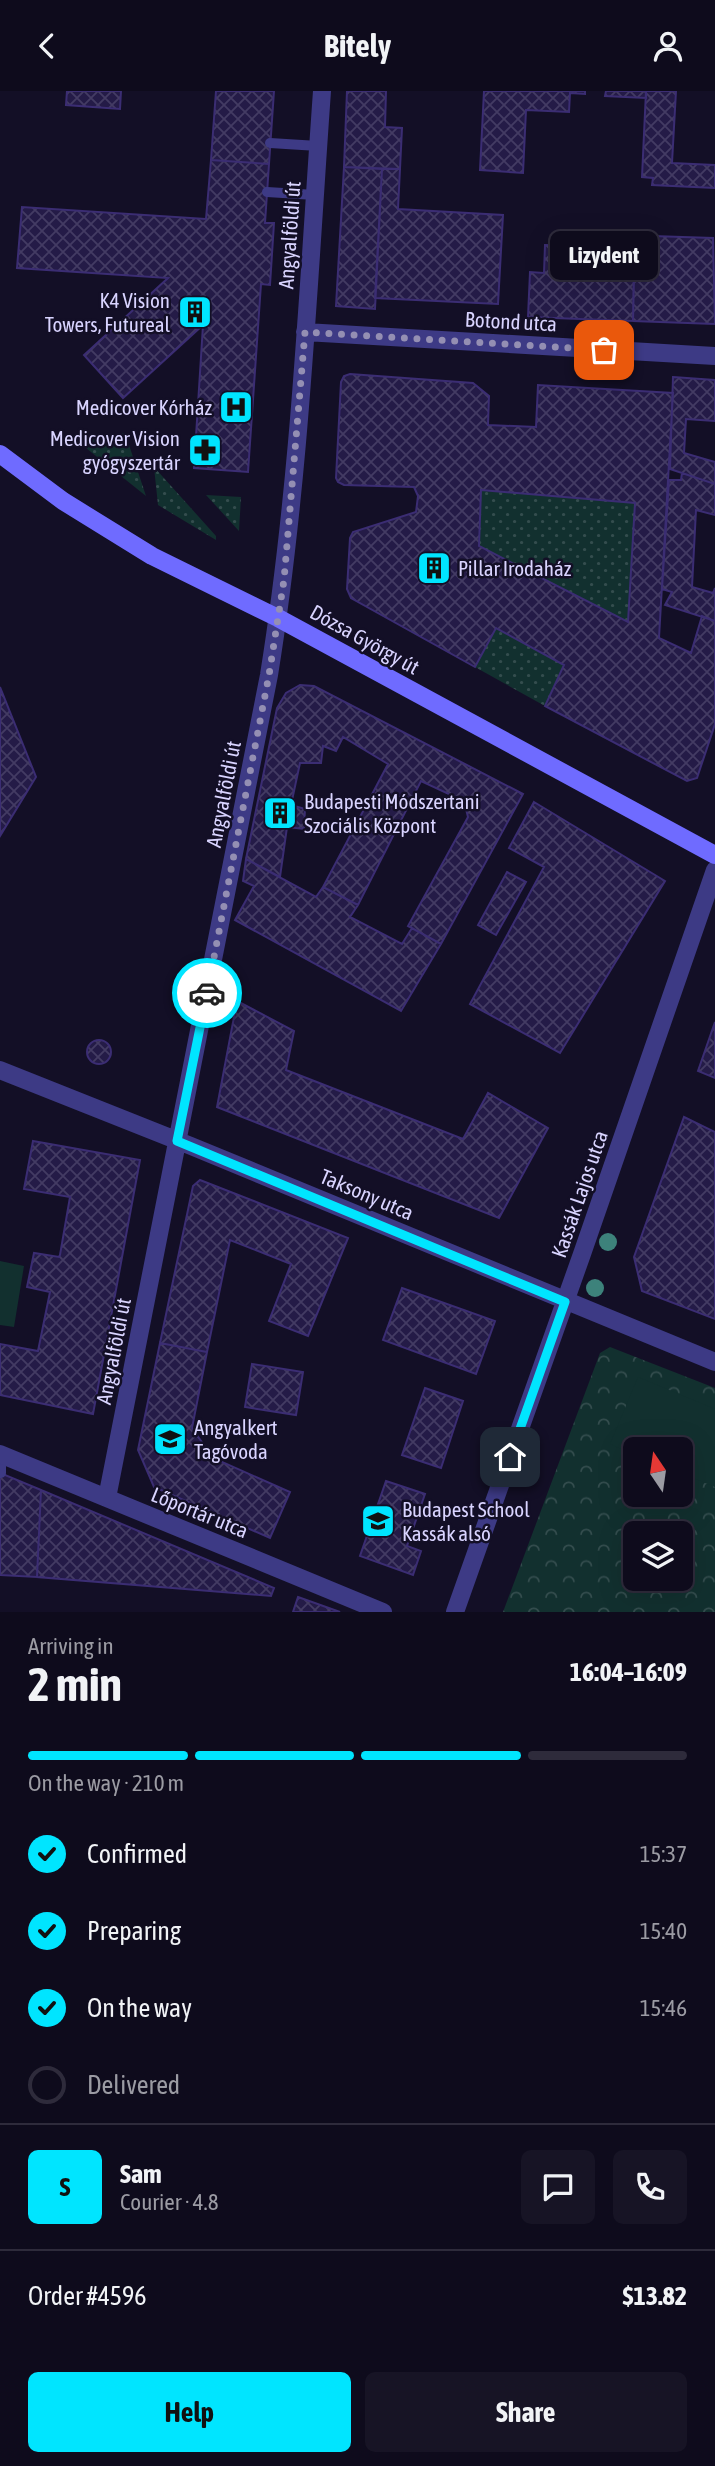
<!DOCTYPE html>
<html lang="en">
<head>
<meta charset="utf-8">
<style>
	body { margin:0; font-family:"Asap Condensed",sans-serif; background:#171425; color:#f1f3f6; height:100vh; display:flex; flex-direction:column; font-size:26px; white-space:nowrap }
	* { box-sizing:border-box; margin:0 }
	p { font-size:23px; color:#9b9ba3 }
	.icon { flex:none; width:38px; height:38px; fill:none; stroke:currentColor; stroke-width:2; stroke-linecap:round; stroke-linejoin:round }
	.map { position:relative; height:1521px; overflow:hidden }
	.panel { display:flex; flex-direction:column; background:#0e0b1c; flex:1 }
	.panel>* { flex:none }
	.needle { width:46px; rotate:347deg }
	.buttons { position:absolute; left:623px; top:1346px; display:grid; gap:14px }
	.buttons a { display:grid; place-items:center; width:70px; height:70px; border-radius:10px; background:#0e0b1c; box-shadow:0 7px 28px #0002,0 0 0 2px #2e2b3b; font-size:35px }
	.pin { position:absolute; display:grid; place-items:center; width:60px; height:60px; color:#fff; margin:-30px; border-radius:14px; box-shadow:0 4px 10px #0006 }
	.courier { position:absolute; display:grid; place-items:center; width:70px; height:70px; margin:-35px; border:5px solid #00e5ff; border-radius:50%; background:#fff; color:#222; box-shadow:0 2px 9px #0007 }
	.bubble { position:absolute; height:49px; border-radius:10px; background:#0e0b1c; box-shadow:0 7px 28px #0002,0 0 0 2px #2e2b3b; font-size:23px; font-weight:700; line-height:49px; text-align:center }
	.summary em { font-style:normal; font-weight:700 }
	.summary div { display:flex; flex-direction:column-reverse }
	.summary { display:flex; align-items:center; justify-content:space-between; height:119px; padding:0 28px }
	h1 { font-size:46px; font-weight:700; line-height:52px }
	.bar { display:grid; grid-template-columns:repeat(4,1fr); gap:10px 7px; align-content:center; height:84px; padding:0 28px }
	.bar i { height:9px; border-radius:5px; background:#2e2b3b }
	.bar .active { background:#00e5ff }
	.bar p { grid-column:span 4 }
	.line { display:flex; align-items:center; gap:18px; padding:0 28px; border-top:2px solid #2e2b3b }
	.line div { flex:1 }
	.round { display:grid; place-items:center; flex:none; width:74px; height:74px; border-radius:10px; background:#171425 }
	ol { padding:0 28px; list-style:none }
	li { display:flex; align-items:center; gap:21px; height:77px }
	li p { margin-inline-start:auto }
	li .icon { padding:7px; border-radius:50%; background:#00e5ff; color:#111; stroke-width:4 }
	li:last-child { color:#9b9ba3 }
	li i { width:38px; height:38px; border:4px solid #2e2b3b; border-radius:50% }
	.action { display:flex; gap:14px; margin-top:auto; padding:14px 28px }
	.action a { flex:1; height:80px; border-radius:10px; background:#00e5ff; color:#111; font-size:28px; font-weight:700; line-height:80px; text-align:center }
	.action a+a { background:#171425; color:#f1f3f6 }
	header { display:flex; justify-content:space-between; align-items:center; height:91px; padding:0 28px; background:#0e0b1c; font-size:32px; font-weight:700 }
	.map>svg:first-child { display:block }
	.grass { fill:url(#grass-dots) }
	.forest { fill:url(#forest-crowns); fill-rule:evenodd }
	.garden { fill:#12302f }
	.building { fill:url(#building-cross-hatch); stroke:#3b2d73; stroke-width:2; fill-rule:evenodd }
	.lines { fill:none; stroke-linecap:round; stroke-linejoin:round }
	.lane { stroke:#3d3a85; stroke-width:10 }
	.street { stroke:#3d3a85; stroke-width:18 }
	.secondary { stroke:#6f6bff; stroke-width:18 }
	.tree { fill:#3d827b }
	.done { stroke:#948fb3; stroke-width:7; stroke-dasharray:0 12.6 }
	.route { stroke:#00e5ff; stroke-width:9 }
	.labels { text-anchor:middle; dominant-baseline:central; stroke-width:5; stroke-linejoin:round; paint-order:stroke }
	.street-label { font-size:21px; fill:#d9d4ff; stroke:#130f26 }
	.poi-label { font-size:21px; fill:#d9d4ff; stroke:#130f26; text-anchor:start }
</style>
</head>
<body>
<header><svg class="icon" aria-label="back" viewBox="0 0 24 24"><path d="M15 5l-7 7 7 7"/></svg>Bitely<svg class="icon" aria-label="person" viewBox="0 0 24 24"><circle cx="12" cy="8" r="4"/><path d="M4 21q1-7 8-7t8 7"/></svg></header>
<div class="map">
<svg width="715" height="1521" viewBox="0 0 715 1521">
	<defs>
		<pattern id="grass-dots" width="8" height="8" patternUnits="userSpaceOnUse" patternTransform="scale(1.75)"><rect width="8" height="8" fill="#12302f"/><path d="M2 2h.1M6 6h.1" fill="none" stroke="#344d4e" stroke-width="1.8" stroke-linecap="round"/></pattern>
		<pattern id="forest-crowns" width="20" height="18" patternUnits="userSpaceOnUse" patternTransform="scale(1.75)"><rect width="20" height="18" fill="#12302f"/><path d="M2 6a3 3 0 1 1 6 0M12 15a3 3 0 1 1 6 0" fill="none" stroke="#344d4e"/></pattern>
		<pattern id="building-cross-hatch" width="8" height="8" patternUnits="userSpaceOnUse" patternTransform="scale(1.75)"><rect width="8" height="8" fill="#241b47"/><path d="M0 0l8 8M0 8l8-8" fill="none" stroke="#433b63"/></pattern>
	</defs>
	<rect width="100%" height="100%" fill="#130f26"/>
	<path class="grass" d="M 125,342 L 146,405 L 76,349 Z
		M 154,376 L 216,445 L 216,449 L 158,414 Z
		M 481,399 L 635,412 L 628,531 L 479,455 Z
		M 206,404 L 241,406 L 239,440 Z
		M 496,537 L 564,574 L 545,615 L 475,576 Z"/>
	<path class="forest" d="M 610,1256 L 715,1297 L 715,1521 L 503,1521 L 600,1262 ZM 635,1358 L 681,1358 L 681,1404 L 635,1404 ZM 635,1442 L 681,1442 L 681,1488 L 635,1488 Z"/>
	<path class="garden" d="M 0,1170 L 24,1175 L 14,1236 L 0,1234 Z
		M 638,1286 L 715,1318 L 715,1396 L 681,1382 L 681,1358 L 635,1358 L 635,1364 L 610,1353 Z"/>
	<path class="building" d="M 67,0 L 121,0 L 120,18 L 66,14 Z
		M 216,0 L 274,0 L 269,73 L 211,69 Z
		M 347,0 L 386,0 L 385,36 L 402,37 L 400,78 L 344,76 Z
		M 484,0 L 585,0 L 585,3 L 570,2 L 569,21 L 526,19 L 523,82 L 480,79 Z
		M 606,0 L 646,0 L 646,7 L 605,5 Z
		M 646,0 L 676,0 L 672,72 L 715,74 L 715,97 L 652,94 L 653,87 L 642,86 Z
		M 211,69 L 269,73 L 265,132 L 274,132 L 270,194 L 261,193 L 248,381 L 194,377 L 203,234 L 123,307 L 84,264 L 168,187 L 17,177 L 22,116 L 206,128 Z
		M 344,76 L 382,78 L 375,218 L 336,215 Z
		M 382,78 L 400,78 L 398,118 L 503,124 L 498,213 L 375,207 Z
		M 652,145 L 713,147 L 715,233 L 633,230 L 634,166 L 651,166 Z
		M 545,154 L 615,157 L 614,176 L 625,176 L 625,186 L 634,187 L 633,230 L 528,226 L 530,181 L 544,182 Z
		M 350,283 L 473,292 L 489,305 L 488,334 L 536,336 L 538,294 L 673,302 L 659,547 L 691,562 L 702,525 L 715,530 L 715,633 L 697,687 L 687,690 L 545,615 L 564,574 L 496,537 L 475,576 L 351,507 L 347,498 L 350,447 L 353,441 L 416,421 L 418,405 L 414,396 L 344,394 L 338,391 L 336,387 L 341,291 L 344,285 ZM 481,399 L 635,412 L 628,531 L 479,455 Z
		M 673,286 L 715,289 L 715,330 L 686,328 L 684,362 L 715,371 L 715,393 L 670,378 Z
		M 682,382 L 715,393 L 715,424 L 696,419 L 692,496 L 713,502 L 715,497 L 715,530 L 665,514 L 672,501 L 662,498 L 669,389 L 681,389 Z
		M 300,594 L 314,595 L 523,703 L 441,853 L 408,835 L 468,726 L 464,710 L 421,690 L 358,814 L 323,796 L 388,673 L 343,646 L 336,660 L 323,655 L 321,672 L 300,672 L 291,714 L 305,718 L 304,738 L 287,736 L 280,786 L 246,768 L 277,617 L 286,602 Z
		M 0,596 L 36,686 L 0,745 Z
		M 534,711 L 665,790 L 560,962 L 470,913 L 544,776 L 509,757 Z
		M 246,768 L 316,806 L 323,796 L 358,814 L 350,826 L 402,853 L 412,837 L 441,853 L 401,920 L 235,829 L 254,795 L 243,790 Z
		M 507,781 L 526,791 L 496,844 L 478,834 Z
		M 237,910 L 294,940 L 286,979 L 463,1048 L 488,1002 L 548,1037 L 499,1127 L 217,1016 Z
		M 715,931 L 715,987 L 698,980 Z
		M87 961a12 12 0 1 1 24 0a12 12 0 1 1-24 0Z
		M 684,1026 L 715,1041 L 715,1228 L 642,1200 L 634,1166 Z
		M 33,1050 L 140,1069 L 93,1323 L 0,1304 L 0,1253 L 38,1260 L 50,1201 L 27,1196 L 34,1162 L 59,1166 L 60,1164 L 70,1106 L 24,1098 Z
		M 200,1089 L 348,1147 L 308,1245 L 269,1230 L 291,1173 L 230,1149 L 207,1261 L 160,1252 L 193,1095 Z
		M 402,1197 L 495,1230 L 476,1283 L 383,1249 Z
		M 160,1252 L 207,1261 L 192,1337 L 213,1367 L 290,1401 L 270,1447 L 154,1396 L 138,1359 Z
		M 252,1273 L 303,1281 L 296,1324 L 245,1316 Z
		M 425,1297 L 463,1310 L 441,1377 L 402,1364 Z
		M 0,1382 L 41,1399 L 37,1486 L 0,1484 Z
		M 386,1390 L 425,1403 L 407,1455 L 421,1460 L 413,1484 L 360,1465 Z
		M 41,1399 L 274,1497 L 271,1505 L 37,1486 Z
		M 298,1506 L 340,1521 L 293,1521 Z"/>
	<g class="lines">
		<path class="lane" d="M 270,52 L 318,55
			M 267,101 L 315,104
			M 1,1363 L 1,1382"/>
		<path class="street" d="M 305,241 L 715,265
			M 0,979 L 191,1055 L 715,1271
			M 0,1363 L 383,1521
			M 107,1407 L 269,584 C 300,391 308,195 322,0
			M 455,1521 L 582,1163 L 715,779"/>
		<path class="secondary" d="M 0,363 L 63,410 L 152,465 L 278,527 L 715,764"/>
	</g>
	<g class="tree">
		<circle cx="608" cy="1151" r="9"/>
		<circle cx="595" cy="1197" r="9"/>
	</g>
	<g class="lines">
		<path class="done" d="M 207,902 L 269,584 L 284,489 L 305,241 L 604,259"/>
		<path class="route" d="M 207,902 L 177,1050 L 565,1211 L 510,1366"/>
	</g>
	<defs>
		<g id="building-square" transform="scale(1.75)"><rect x="-9" y="-9" width="18" height="18" rx="4" fill="#00e5ff" stroke="#130f26"/><path d="M-4-6H4V6H1V3H-1V6H-4ZM-2.5-4.3h1.7v1.8h-1.7ZM.8-4.3h1.7v1.8H.8ZM-2.5-1h1.7V.8h-1.7ZM.8-1h1.7V.8H.8Z" fill="#111"/></g>
		<g id="hospital-square" transform="scale(1.75)"><rect x="-9" y="-9" width="18" height="18" rx="4" fill="#00e5ff" stroke="#130f26"/><path d="M-5-5h3v3.5h4V-5h3V5h-3V1.5h-4V5h-3Z" fill="#111"/></g>
		<g id="pharmacy-square" transform="scale(1.75)"><rect x="-9" y="-9" width="18" height="18" rx="4" fill="#00e5ff" stroke="#130f26"/><path d="M-2-6h4v4h4v4h-4v4h-4v-4h-4v-4h4Z" fill="#111"/></g>
		<g id="school-square" transform="scale(1.75)"><rect x="-9" y="-9" width="18" height="18" rx="4" fill="#00e5ff" stroke="#130f26"/><path d="M0-5L7-2L0 1L-7-2ZM-4 1L0 2.5L4 1V4Q0 6-4 4Z" fill="#111"/></g>
	</defs>
	<g fill-rule="evenodd">
		<use href="#building-square" x="195" y="221"/>
		<use href="#hospital-square" x="236" y="316"/>
		<use href="#pharmacy-square" x="205" y="359"/>
		<use href="#building-square" x="434" y="477"/>
		<use href="#building-square" x="280" y="722"/>
		<use href="#school-square" x="170" y="1348"/>
		<use href="#school-square" x="378" y="1430"/>
	</g>
	<g class="labels">
		<g class="street-label">
			<text transform="translate(289 144) rotate(-86)">Angyalföldi út</text>
			<text transform="translate(511 230) rotate(3)">Botond utca</text>
			<text transform="translate(365 548) rotate(29)">Dózsa György út</text>
			<text transform="translate(223 703) rotate(-79)">Angyalföldi út</text>
			<text transform="translate(367 1103) rotate(23)">Taksony utca</text>
			<text transform="translate(579 1103) rotate(-71)">Kassák Lajos utca</text>
			<text transform="translate(113 1260) rotate(-79)">Angyalföldi út</text>
			<text transform="translate(200 1421) rotate(22)">Lőportár utca</text>
		</g>
		<g class="poi-label">
			<text x="170" y="209" text-anchor="end">K4 Vision<tspan x="170" dy="24">Towers, Futureal</tspan></text>
			<text x="212" y="316" text-anchor="end">Medicover Kórház</text>
			<text x="180" y="347" text-anchor="end">Medicover Vision<tspan x="180" dy="24">gyógyszertár</tspan></text>
			<text x="458" y="477">Pillar Irodaház</text>
			<text x="304" y="710">Budapesti Módszertani<tspan x="304" dy="24">Szociális Központ</tspan></text>
			<text x="194" y="1336">Angyalkert<tspan x="194" dy="24">Tagóvoda</tspan></text>
			<text x="402" y="1418">Budapest School<tspan x="402" dy="24">Kassák alsó</tspan></text>
		</g>
	</g>
</svg>
<div class="buttons">
<a><svg class="needle" viewBox="-14 -14 28 28"><path d="M0-13l5 13h-10z" fill="#e53935"/><path d="M0 13l5-13h-10z" fill="#9b9ba3"/></svg></a>
<a><svg class="icon" aria-label="layers" viewBox="0 0 24 24"><path d="M12 4l9 5-9 5-9-5zM3 14l9 5 9-5"/></svg></a>
</div>
<div class="pin" style="left:604px;top:259px;background:#ea580c"><svg class="icon" aria-label="bag" viewBox="0 0 24 24"><path d="M5 8h14l-1 12H6zM9 8a3 3 0 0 1 6 0"/></svg></div>
<div class="pin" style="left:510px;top:1366px;background:#1f2937"><svg class="icon" aria-label="home" viewBox="0 0 24 24"><path d="M3 11l9-7 9 7M6 9v11h12V9"/></svg></div>
<div class="courier" style="left:207px;top:902px"><svg class="icon" aria-label="car" viewBox="0 0 24 24"><path d="M5 17H2v-5l4-1 3-4h7l3 4 3 1v5h-3M9 17h6M6 11h13"/><circle cx="7" cy="17" r="2"/><circle cx="17" cy="17" r="2"/></svg></div>
<div class="bubble" style="left:550px;top:140px;width:108px">Lizydent</div>
</div>
<section class="panel">
<div class="summary"><div><h1>2 min</h1><p>Arriving in</p></div><em>16:04–16:09</em></div>
<div class="bar"><i class="active"></i><i class="active"></i><i class="active"></i><i></i><p>On the way · 210 m</p></div>
<ol>
<li><svg class="icon" aria-label="check" viewBox="0 0 24 24"><path d="M5 12l5 5 9-10"/></svg>Confirmed<p>15:37</p></li>
<li><svg class="icon" aria-label="check" viewBox="0 0 24 24"><path d="M5 12l5 5 9-10"/></svg>Preparing<p>15:40</p></li>
<li><svg class="icon" aria-label="check" viewBox="0 0 24 24"><path d="M5 12l5 5 9-10"/></svg>On the way<p>15:46</p></li>
<li><i></i>Delivered</li>
</ol>
<div class="line" style="height:126px"><b class="round" style="background:#00e5ff;color:#111">S</b><div><b>Sam</b><p>Courier · 4.8</p></div><a class="round"><svg class="icon" aria-label="chat" viewBox="0 0 24 24"><path d="M4 5h16v11H9l-5 4z"/></svg></a><a class="round"><svg class="icon" aria-label="phone" viewBox="0 0 24 24"><path d="M5 4h4l2 5-3 2q2 4 5 5l2-3 5 2v4C11 20 4 13 5 4z"/></svg></a></div>
<div class="line" style="height:91px"><div>Order #4596</div><b>$13.82</b></div>
<div class="action"><a>Help</a><a>Share</a></div>
</section>
</body>
</html>
